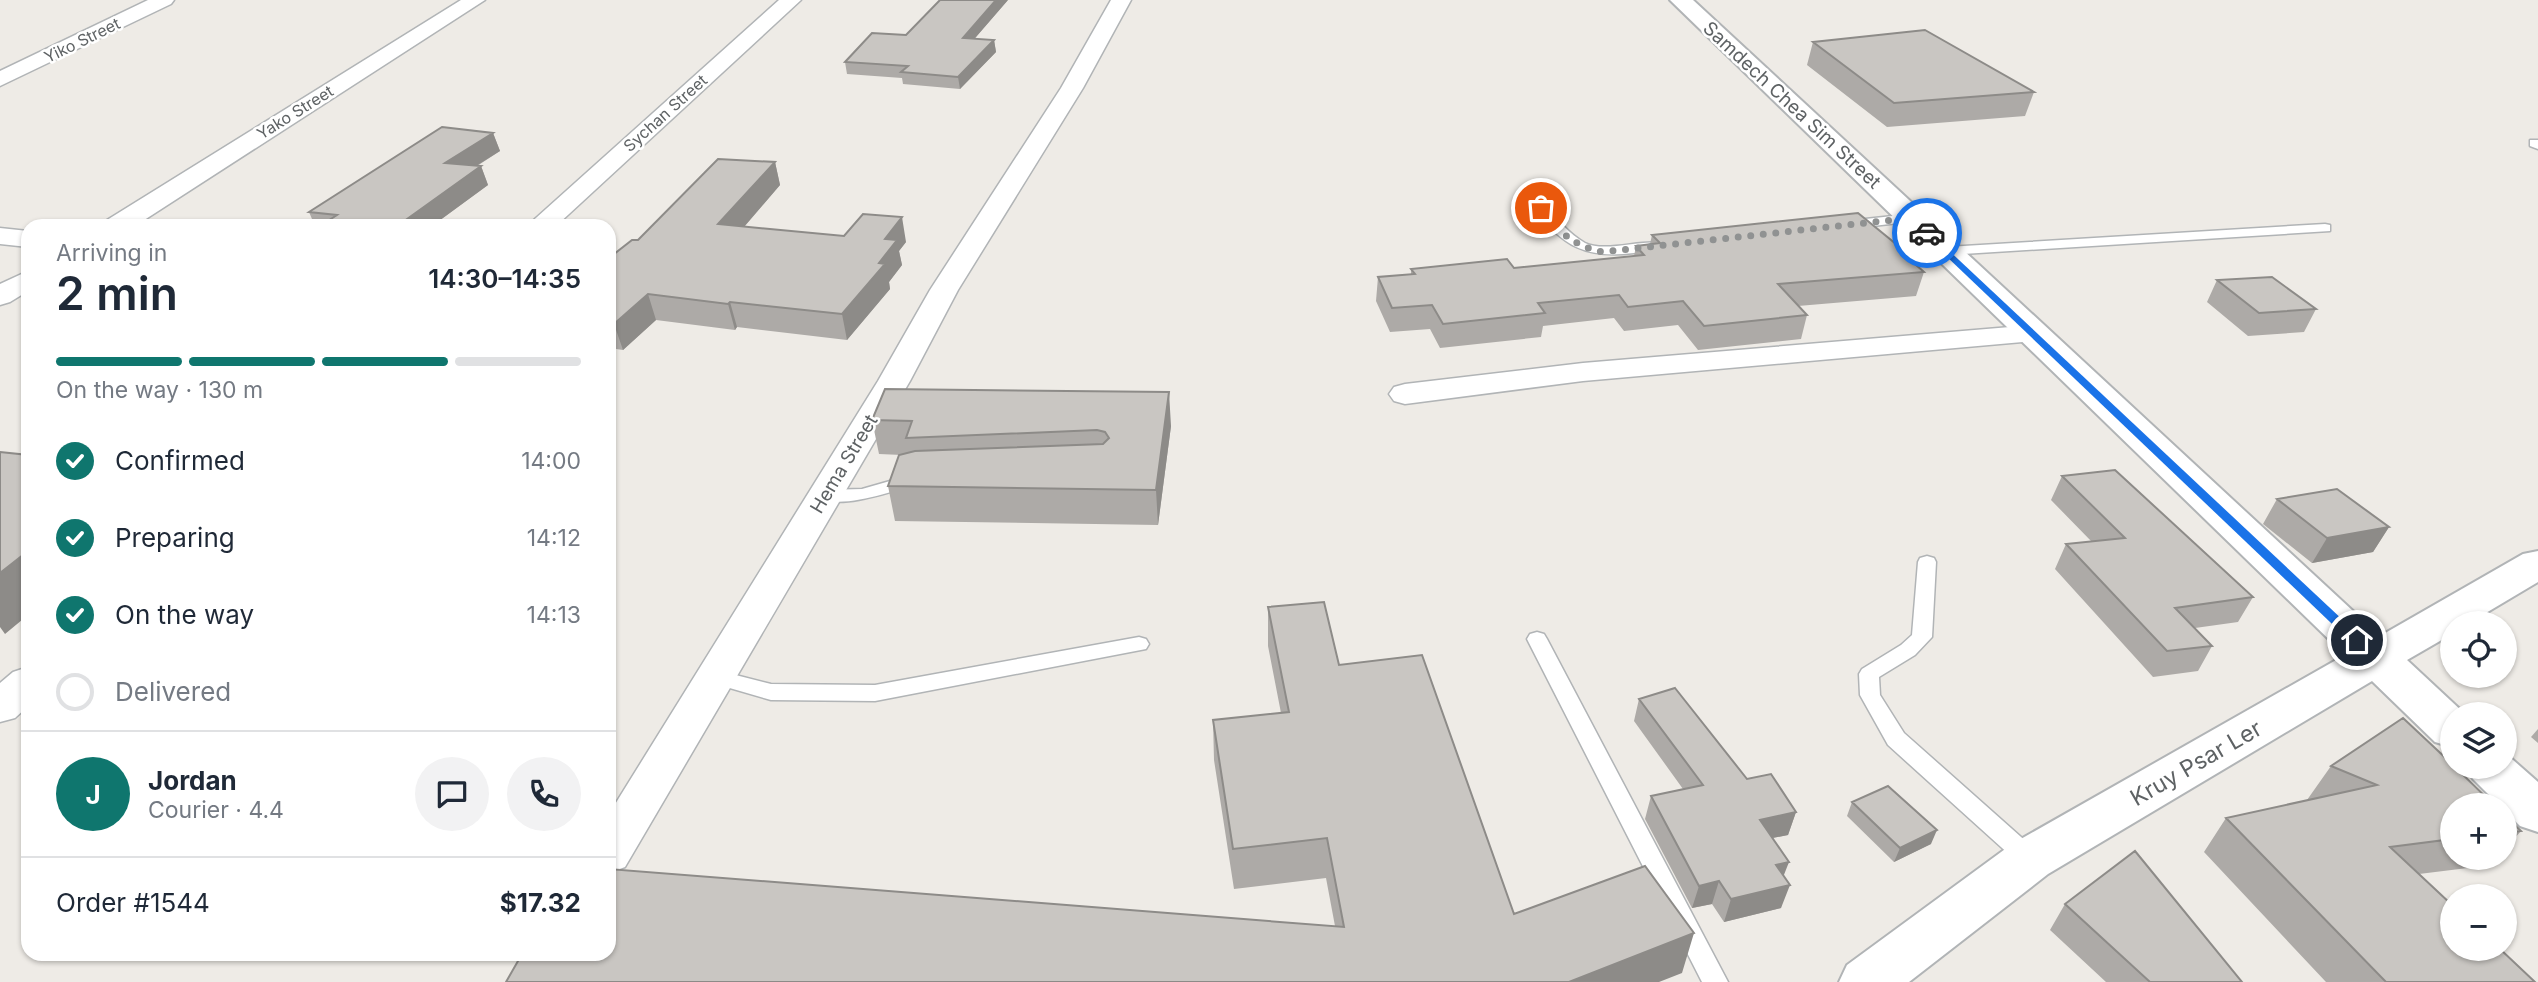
<!DOCTYPE html>
<html lang="en">
<head>
<meta charset="utf-8">
<style>
	body { margin:0; font-family:Inter,sans-serif; background:#f2f2f3; color:#1f2937; height:100vh; display:flex; flex-direction:column; font-size:26px; white-space:nowrap }
	* { box-sizing:border-box; margin:0 }
	p { font-size:23px; color:#747a83 }
	.icon { flex:none; width:38px; height:38px; fill:none; stroke:currentColor; stroke-width:2; stroke-linecap:round; stroke-linejoin:round }
	.map { position:relative; flex:1; overflow:hidden }
	.side { position:absolute; left:21px; top:219px; width:595px; height:742px; display:flex; flex-direction:column; background:#fff; border-radius:21px; box-shadow:0 2px 5px #0004 }
	.side>* { flex:none }
	.controls { position:absolute; left:2440px; top:611px; display:grid; gap:14px }
	.controls a { display:grid; place-items:center; width:77px; height:77px; border-radius:50%; background:#fff; box-shadow:0 2px 5px #0004; font-size:35px }
	.pin { position:absolute; display:grid; place-items:center; width:60px; height:60px; color:#fff; margin:-30px; border:4px solid #fff; border-radius:50%; box-shadow:0 2px 7px #0007 }
	.courier { position:absolute; display:grid; place-items:center; width:70px; height:70px; margin:-35px; border:5px solid #1a73e8; border-radius:50%; background:#fff; color:#222; box-shadow:0 2px 9px #0007 }
	.head em { font-style:normal; font-weight:600 }
	.head div { display:flex; flex-direction:column-reverse }
	.head { display:flex; align-items:center; justify-content:space-between; height:119px; padding:0 35px }
	h1 { font-size:46px; font-weight:600; line-height:52px }
	.bar { display:grid; grid-template-columns:repeat(4,1fr); gap:10px 7px; align-content:center; height:84px; padding:0 35px }
	.bar i { height:9px; border-radius:5px; background:#e0e1e3 }
	.bar .selected { background:#0f766e }
	.bar p { grid-column:span 4 }
	.line { display:flex; align-items:center; gap:18px; padding:0 35px; border-top:2px solid #e0e1e3 }
	.line div { flex:1 }
	.round { display:grid; place-items:center; flex:none; width:74px; height:74px; border-radius:37px; background:#f2f2f3 }
	ol { padding:0 35px; list-style:none }
	li { display:flex; align-items:center; gap:21px; height:77px }
	li p { margin-inline-start:auto }
	li .icon { padding:7px; border-radius:50%; background:#0f766e; color:#fff; stroke-width:4 }
	li:last-child { color:#747a83 }
	li i { width:38px; height:38px; border:4px solid #e0e1e3; border-radius:50% }
	.map>svg:first-child { display:block }
	.lines { fill:none; stroke-linecap:round; stroke-linejoin:round }
	.service-casing { stroke:#b1b4b6; stroke-width:3 }
	.minor-casing { stroke:#b1b4b6; stroke-width:3 }
	.tertiary-casing { stroke:#b1b4b6; stroke-width:4 }
	.service { fill:#fff; fill-rule:evenodd }
	.minor { fill:#fff; fill-rule:evenodd }
	.tertiary { fill:#fff; fill-rule:evenodd }
	.wall { fill:#adaaa7 }
	.shaded-wall { fill:#8d8b88 }
	.building { fill:#c9c6c2; stroke:#8d8b88; stroke-width:2 }
	.route { fill:#1a73e8 }
	.done { stroke:#909292; stroke-width:7; stroke-dasharray:0 12.6 }
	.labels { text-anchor:middle; dominant-baseline:central; stroke-width:5; stroke-linejoin:round; paint-order:stroke }
	.far-street-label { font-size:16px; fill:#5e6264; stroke:#fff }
	.street-label { font-size:19px; fill:#5e6264; stroke:#fff }
	.near-street-label { font-size:23px; fill:#5e6264; stroke:#fff }
</style>
</head>
<body>
<div class="map">
<svg width="2538" height="982" viewBox="0 0 2538 982">
	<rect width="100%" height="100%" fill="#eeebe6"/>
	<g class="lines">
		<g class="service-casing">
			<path id="service" d="M 2530,140 L 2538,140 L 2538,149 L 2530,146 Z
				M 1540,204 L 1545,205 C 1557,219 1569,234 1585,243 C 1608,254 1652,235 1666,246 C 1658,252 1644,252 1634,253 C 1585,259 1563,246 1533,208 Z
				M 1911,214 L 1918,218 L 1916,221 L 1847,229 L 1840,225 L 1847,221 Z
				M 2325,224 L 2330,225 L 2330,231 L 1947,255 L 1940,251 L 1947,247 Z
				M 911,475 L 920,480 L 917,484 C 897,490 833,513 817,495 L 826,490 L 862,489 Z
				M 1927,556 L 1934,558 L 1936,562 L 1932,637 L 1915,655 L 1879,677 L 1880,695 L 1904,733 L 2038,852 L 2042,859 L 2038,866 L 2030,869 L 2022,866 L 1888,745 L 1860,695 L 1859,674 L 1862,669 L 1901,645 L 1912,635 L 1918,562 L 1920,558 Z
				M 1537,632 L 1544,634 L 1547,639 L 1728,982 L 1702,982 L 1527,639 L 1530,634 Z
				M 1139,637 L 1146,639 L 1149,644 L 1146,649 L 875,701 L 771,700 L 709,682 L 706,677 L 709,672 L 716,670 L 771,684 L 875,685 Z"/>
		</g>
		<g class="minor-casing">
			<path id="minor" d="M 148,0 L 174,0 L 171,4 L 0,86 L 0,71 Z
				M 461,0 L 485,0 L 135,226 L 103,226 L 107,220 Z
				M 779,0 L 801,0 L 556,226 L 527,226 Z
				M 1111,0 L 1131,0 L 1083,88 L 958,290 L 910,381 L 625,867 L 609,873 L 609,814 L 878,381 L 930,290 L 1061,88 Z
				M 0,228 L 28,231 L 28,247 L 0,244 Z
				M 28,271 L 28,291 L 10,302 L 0,305 L 0,284 Z
				M 2034,325 L 2045,328 L 2049,334 L 2045,340 L 1583,381 L 1405,404 L 1394,401 L 1389,394 L 1394,387 L 1405,384 L 1583,363 Z
				M 28,667 L 28,706 L 15,718 L 0,722 L 0,683 L 13,672 Z"/>
		</g>
		<g class="tertiary-casing">
			<path id="tertiary" d="M 1670,0 L 1693,0 L 2380,636 L 2523,554 L 2538,551 L 2538,582 L 2469,623 L 2452,623 L 2452,634 L 2407,660 L 2465,714 L 2452,714 L 2452,747 L 2435,742 L 2372,681 L 2048,874 L 1909,982 L 1839,982 L 1847,965 L 2012,844 L 2345,655 Z
				M 2504,752 L 2538,782 L 2538,832 L 2520,826 L 2504,810 L 2504,805 L 2499,805 L 2473,779 L 2466,766 L 2504,766 Z"/>
		</g>
		<use href="#service" class="service"/>
		<use href="#minor" class="minor"/>
		<use href="#tertiary" class="tertiary"/>
	</g>
	<path class="wall" d="M 1008,0 L 974,39 L 994,40 L 996,52 L 960,89 L 903,84 L 902,78 L 847,74 L 845,62 L 906,35 Z
		M 1813,42 L 2034,92 L 2025,116 L 1887,127 L 1807,65 Z
		M 493,133 L 500,151 L 477,166 L 481,166 L 488,185 L 432,226 L 315,226 L 309,212 Z
		M 775,162 L 780,185 L 744,227 L 906,242 L 899,251 L 902,265 L 889,282 L 890,289 L 847,340 L 737,327 L 735,330 L 656,320 L 623,350 L 609,348 L 609,258 L 638,240 Z
		M 1652,235 L 1902,249 L 1902,252 L 1924,272 L 1916,296 L 1798,306 L 1807,315 L 1801,339 L 1698,350 L 1678,325 L 1624,331 L 1614,318 L 1543,326 L 1541,337 L 1440,348 L 1430,329 L 1390,332 L 1376,301 L 1378,277 L 1411,275 L 1411,269 L 1514,268 L 1634,256 L 1636,246 L 1650,244 Z
		M 2217,280 L 2316,309 L 2304,332 L 2248,336 L 2207,302 Z
		M 872,420 L 1171,426 L 1158,525 L 895,521 L 888,486 L 902,455 L 879,454 Z
		M 2062,476 L 2253,597 L 2238,622 L 2195,628 L 2212,646 L 2198,671 L 2153,677 L 2055,569 L 2066,544 L 2092,542 L 2051,500 Z
		M 2277,499 L 2389,527 L 2373,552 L 2312,563 L 2263,524 Z
		M 1268,607 L 1339,665 L 1514,914 L 1682,973 L 1335,926 L 1326,878 L 1234,889 L 1214,760 L 1213,720 L 1281,713 L 1268,646 Z
		M 1639,699 L 1747,779 L 1796,812 L 1788,835 L 1772,838 L 1784,876 L 1781,908 L 1724,922 L 1712,904 L 1692,908 L 1645,819 L 1651,796 L 1683,789 L 1634,721 Z
		M 2538,729 L 2538,743 L 2531,737 Z
		M 2331,766 L 2452,805 L 2452,858 L 2498,858 L 2492,865 L 2419,874 L 2535,982 L 2326,982 L 2204,852 L 2226,818 L 2308,800 L 2307,800 Z
		M 1852,802 L 1931,844 L 1894,862 L 1847,816 Z
		M 2504,815 L 2521,831 L 2504,850 Z
		M 2065,904 L 2242,982 L 2106,982 L 2050,930 Z"/>
	<path class="shaded-wall" d="M 996,0 L 1008,0 L 964,51 L 963,38 Z
		M 994,40 L 996,52 L 960,89 L 958,77 Z
		M 493,133 L 500,151 L 452,181 L 445,163 Z
		M 775,162 L 780,185 L 725,249 L 718,224 Z
		M 481,166 L 488,185 L 432,226 L 409,226 L 407,219 Z
		M 902,217 L 906,242 L 899,251 L 902,265 L 889,282 L 890,289 L 847,340 L 842,314 L 879,263 L 885,239 Z
		M 648,294 L 656,320 L 623,350 L 614,324 Z
		M 730,302 L 737,327 L 735,330 L 728,304 Z
		M 1169,392 L 1171,426 L 1158,525 L 1156,490 Z
		M 2389,527 L 2373,552 L 2312,563 L 2327,538 Z
		M 28,551 L 28,615 L 5,634 L 0,627 L 0,573 Z
		M 1796,812 L 1788,835 L 1752,842 L 1760,820 Z
		M 1937,830 L 1931,844 L 1894,862 L 1900,848 Z
		M 1789,862 L 1780,885 L 1776,865 Z
		M 1719,881 L 1712,904 L 1692,908 L 1699,886 Z
		M 1790,885 L 1781,908 L 1724,922 L 1731,899 Z
		M 1694,933 L 1682,973 L 1659,982 L 1569,982 Z"/>
	<path class="building" d="M 940,0 L 996,0 L 963,38 L 994,40 L 958,77 L 901,72 L 908,66 L 845,62 L 872,33 L 906,35 Z
		M 1925,30 L 2034,92 L 1894,103 L 1813,42 Z
		M 442,127 L 493,133 L 445,163 L 481,166 L 407,219 L 430,222 L 424,226 L 320,226 L 337,215 L 309,212 Z
		M 718,159 L 775,162 L 718,224 L 844,236 L 863,214 L 902,217 L 885,239 L 897,240 L 879,263 L 885,264 L 842,314 L 730,302 L 728,304 L 648,294 L 614,324 L 609,324 L 609,258 L 632,240 L 638,240 Z
		M 1858,213 L 1902,249 L 1899,250 L 1924,272 L 1778,284 L 1807,315 L 1704,326 L 1683,301 L 1628,307 L 1619,295 L 1538,303 L 1545,313 L 1443,324 L 1432,305 L 1392,308 L 1378,277 L 1415,274 L 1411,269 L 1507,259 L 1514,268 L 1644,255 L 1636,246 L 1660,243 L 1652,235 Z
		M 2272,277 L 2316,309 L 2259,313 L 2217,280 Z
		M 885,389 L 1169,392 L 1156,490 L 888,486 L 899,455 L 915,451 L 1103,444 L 1109,438 L 1105,432 L 1097,430 L 906,438 L 912,421 L 872,420 Z
		M 0,452 L 28,455 L 28,551 L 0,573 Z
		M 2115,470 L 2253,597 L 2175,608 L 2212,646 L 2167,651 L 2066,544 L 2125,538 L 2062,476 Z
		M 2337,489 L 2389,527 L 2327,538 L 2277,499 Z
		M 1324,602 L 1339,665 L 1422,655 L 1514,914 L 1645,866 L 1694,933 L 1569,982 L 506,982 L 522,954 L 609,954 L 609,869 L 1344,927 L 1327,838 L 1233,849 L 1213,720 L 1289,712 L 1268,607 Z
		M 1675,688 L 1747,779 L 1771,774 L 1796,812 L 1760,820 L 1789,862 L 1776,865 L 1790,885 L 1731,899 L 1719,881 L 1699,886 L 1651,796 L 1703,785 L 1639,699 Z
		M 2403,718 L 2452,764 L 2452,766 L 2454,766 L 2494,805 L 2452,805 L 2452,839 L 2390,847 L 2452,905 L 2452,948 L 2499,948 L 2535,982 L 2386,982 L 2226,818 L 2377,785 L 2331,766 Z
		M 1888,786 L 1937,830 L 1900,848 L 1852,802 Z
		M 2504,815 L 2521,831 L 2504,833 Z
		M 2135,851 L 2242,982 L 2150,982 L 2065,904 Z"/>
	<path class="route" d="M 1927,230 L 2361,637 L 2361,643 L 2352,643 L 1924,235 L 1924,231 Z"/>
	<g class="lines">
		<path class="done" d="M 1541,208 C 1561,233 1570,244 1602,252 L 1911,218 L 1927,233"/>
	</g>
	<g class="labels">
		<g class="far-street-label">
			<text transform="translate(82 40) rotate(-26)">Yiko Street</text>
			<text transform="translate(295 112) rotate(-32)">Yako Street</text>
			<text transform="translate(665 113) rotate(-42)">Sychan Street</text>
		</g>
		<g class="street-label">
			<text transform="translate(1792 105) rotate(43)">Samdech Chea Sim Street</text>
			<text transform="translate(844 464) rotate(-59)">Hema Street</text>
		</g>
		<g class="near-street-label">
			<text transform="translate(2196 763) rotate(-30)">Kruy Psar Ler</text>
		</g>
	</g>
</svg>
<div class="controls">
<a><svg class="icon" aria-label="locate" viewBox="0 0 24 24"><circle cx="12" cy="12" r="6"/><path d="M12 2v4M12 18v4M2 12h4M18 12h4"/></svg></a>
<a><svg class="icon" aria-label="layers" viewBox="0 0 24 24"><path d="M12 4l9 5-9 5-9-5zM3 14l9 5 9-5"/></svg></a>
<a>+</a>
<a>−</a>
</div>
<div class="pin" style="left:1541px;top:208px;background:#ea580c"><svg class="icon" aria-label="bag" viewBox="0 0 24 24"><path d="M5 8h14l-1 12H6zM9 8a3 3 0 0 1 6 0"/></svg></div>
<div class="pin" style="left:2357px;top:640px;background:#1f2937"><svg class="icon" aria-label="home" viewBox="0 0 24 24"><path d="M3 11l9-7 9 7M6 9v11h12V9"/></svg></div>
<div class="courier" style="left:1927px;top:233px"><svg class="icon" aria-label="car" viewBox="0 0 24 24"><path d="M5 17H2v-5l4-1 3-4h7l3 4 3 1v5h-3M9 17h6M6 11h13"/><circle cx="7" cy="17" r="2"/><circle cx="17" cy="17" r="2"/></svg></div>
<section class="side">
<div class="head"><div><h1>2 min</h1><p>Arriving in</p></div><em>14:30–14:35</em></div>
<div class="bar"><i class="selected"></i><i class="selected"></i><i class="selected"></i><i></i><p>On the way · 130 m</p></div>
<ol>
<li><svg class="icon" aria-label="check" viewBox="0 0 24 24"><path d="M5 12l5 5 9-10"/></svg>Confirmed<p>14:00</p></li>
<li><svg class="icon" aria-label="check" viewBox="0 0 24 24"><path d="M5 12l5 5 9-10"/></svg>Preparing<p>14:12</p></li>
<li><svg class="icon" aria-label="check" viewBox="0 0 24 24"><path d="M5 12l5 5 9-10"/></svg>On the way<p>14:13</p></li>
<li><i></i>Delivered</li>
</ol>
<div class="line" style="height:126px"><b class="round" style="background:#0f766e;color:#fff">J</b><div><b>Jordan</b><p>Courier · 4.4</p></div><a class="round"><svg class="icon" aria-label="chat" viewBox="0 0 24 24"><path d="M4 5h16v11H9l-5 4z"/></svg></a><a class="round"><svg class="icon" aria-label="phone" viewBox="0 0 24 24"><path d="M5 4h4l2 5-3 2q2 4 5 5l2-3 5 2v4C11 20 4 13 5 4z"/></svg></a></div>
<div class="line" style="height:91px"><div>Order #1544</div><b>$17.32</b></div>
</section>
</div>
</body>
</html>
